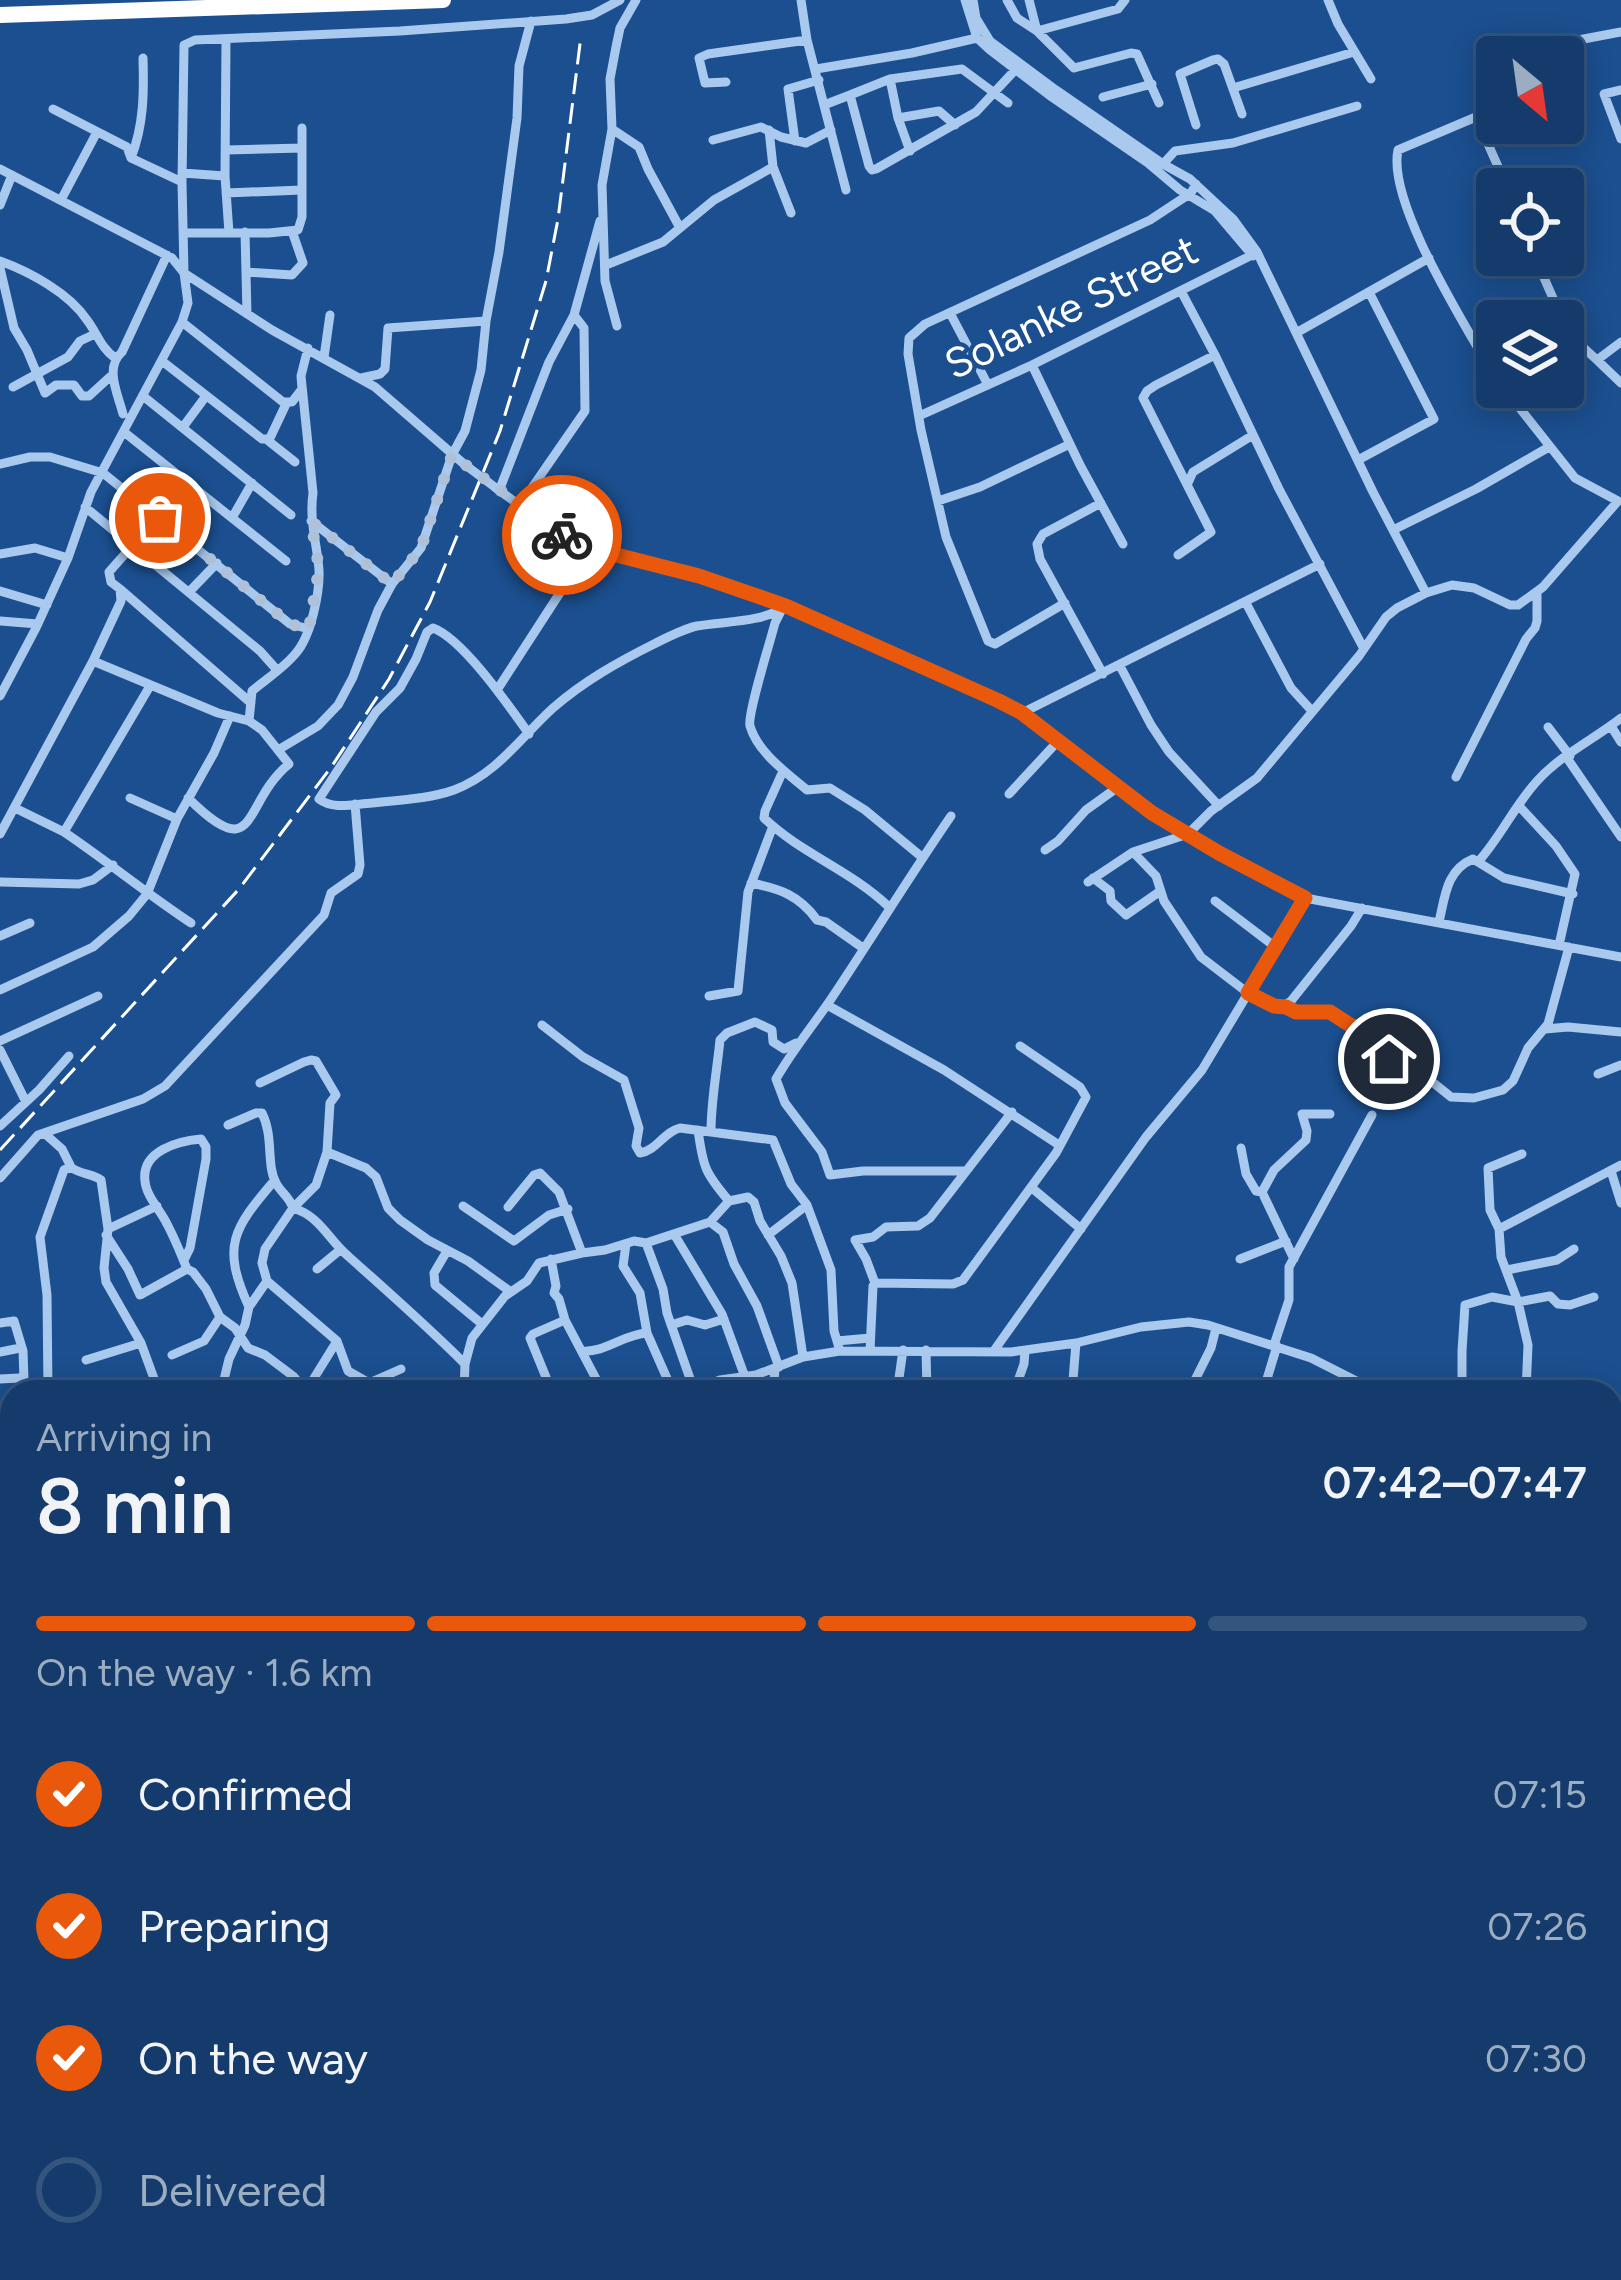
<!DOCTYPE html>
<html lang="en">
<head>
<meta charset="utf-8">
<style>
	body { margin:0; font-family:Figtree,sans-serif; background:#214673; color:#f1f3f6; height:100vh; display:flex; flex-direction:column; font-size:45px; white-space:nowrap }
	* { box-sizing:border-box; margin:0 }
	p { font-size:39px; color:#9dadc1 }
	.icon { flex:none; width:66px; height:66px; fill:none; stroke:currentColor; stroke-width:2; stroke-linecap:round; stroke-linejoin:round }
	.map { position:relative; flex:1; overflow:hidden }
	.side { position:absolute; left:0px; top:1380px; width:1623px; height:900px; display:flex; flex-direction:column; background:#143b6b; border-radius:36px 36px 0 0; box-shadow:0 6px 30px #0003,0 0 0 3px #33557e }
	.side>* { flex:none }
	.needle { width:78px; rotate:151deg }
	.controls { position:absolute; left:1476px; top:36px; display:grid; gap:24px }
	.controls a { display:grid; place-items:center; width:108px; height:108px; border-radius:12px; background:#143b6b; box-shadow:0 6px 30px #0003,0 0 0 3px #33557e; font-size:60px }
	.pin { position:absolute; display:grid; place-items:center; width:102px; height:102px; color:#fff; margin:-51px; border:6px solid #fff; border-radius:50%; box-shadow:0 3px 12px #0007 }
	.courier { position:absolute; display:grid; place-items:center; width:120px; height:120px; margin:-60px; border:9px solid #ea580c; border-radius:50%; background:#fff; color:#222; box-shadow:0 3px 15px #0007 }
	.headline em { font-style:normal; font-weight:600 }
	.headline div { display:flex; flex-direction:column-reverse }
	.headline { display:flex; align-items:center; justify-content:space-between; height:204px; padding:0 36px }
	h1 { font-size:78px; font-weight:600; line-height:90px }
	.bar { display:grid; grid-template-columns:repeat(4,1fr); gap:18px 12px; align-content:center; height:144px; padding:0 36px }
	.bar i { height:15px; border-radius:9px; background:#33557e }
	.bar .current { background:#ea580c }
	.bar p { grid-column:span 4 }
	ol { padding:0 36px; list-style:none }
	li { display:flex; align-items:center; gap:36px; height:132px }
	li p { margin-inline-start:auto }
	li .icon { padding:12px; border-radius:50%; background:#ea580c; color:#fff; stroke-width:4 }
	li:last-child { color:#9dadc1 }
	li i { width:66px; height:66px; border:6px solid #33557e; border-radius:50% }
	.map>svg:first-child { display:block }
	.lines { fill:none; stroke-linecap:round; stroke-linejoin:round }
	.minor { stroke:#a9c9ee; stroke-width:9 }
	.major { stroke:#f0f6ff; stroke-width:14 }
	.highway { stroke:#fff; stroke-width:16 }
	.rail { stroke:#fff; stroke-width:3; stroke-dasharray:21 9; stroke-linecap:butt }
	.minor-bridge { stroke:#a9c9ee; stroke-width:9 }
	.done { stroke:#afc1d8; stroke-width:12; stroke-dasharray:0 21.6 }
	.route { stroke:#ea580c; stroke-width:15 }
	.labels { text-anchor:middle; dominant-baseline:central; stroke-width:9; stroke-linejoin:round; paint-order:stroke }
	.street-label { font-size:42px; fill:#fff; stroke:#1b4f8f }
</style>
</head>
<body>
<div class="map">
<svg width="1621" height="2280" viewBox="0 0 1621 2280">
	<rect width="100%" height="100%" fill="#1b4f8f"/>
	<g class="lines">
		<path class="minor" d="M 801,0 L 807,40 L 846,190
			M 965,0 L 977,38 L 990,50 L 1049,95 L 1148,163 L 1180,190 L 1215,211 L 1253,256
			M 973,0 L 976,18 L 990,41 L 1056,90 L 1163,164 L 1190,179 L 1233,219 L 1257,252 L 1373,492 L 1426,593
			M 1007,0 L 1017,18 L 1037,31 L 1118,9 L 1125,0
			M 1029,0 L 1037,31 L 1074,68 L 1131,53 L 1137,54 L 1159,103
			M 1328,0 L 1338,24 L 1371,79
			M 226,39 L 225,176 L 229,233
			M 1526,57 L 1573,41 L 1621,32
			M 816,69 L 912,53 L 977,38
			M 890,79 L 898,118 L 910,151
			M 726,82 L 705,83 L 699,58 L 708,54 L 807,40
			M 1233,88 L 1354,52
			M 1621,90 L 1604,94 L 1621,139
			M 850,95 L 890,79 L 962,69 L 1008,103
			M 1103,97 L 1152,84
			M 1497,103 L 1476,117 L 1508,189
			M 824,105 L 850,95 L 869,166 L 872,170 L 876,169 L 976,112 L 1015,70
			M 53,109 L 127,147 L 131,158 L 182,182
			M 1476,117 L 1398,150 C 1387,202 1463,321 1490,369 L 1497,364
			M 898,118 L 939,111 L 955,125
			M 1196,125 L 1180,74 L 1213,60 L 1218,59 L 1224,64 L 1242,114
			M 612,129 L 639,147 L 648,169 L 680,228
			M 769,130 L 773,167 L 791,213
			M 713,140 L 761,127 L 781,137 L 806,143 L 831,130
			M 795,141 L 788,89 L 819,80
			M 226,150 L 302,148
			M 131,158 C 144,125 144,92 143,58
			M 1163,164 L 1175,151 L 1233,143 L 1357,106
			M 0,169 L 172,258 L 184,273 L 272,330 L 375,387 L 464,464
			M 182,173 L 225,176
			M 226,193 L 302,190
			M 61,200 L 97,132
			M 0,205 L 12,175
			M 245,232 L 247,314
			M 184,233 L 269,233 L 298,230 L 302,217 L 302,128
			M 1534,255 L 1563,321
			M 0,261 C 30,272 69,293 87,320 C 97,333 101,348 115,358
			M 606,265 L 663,242 L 714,200 L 773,167
			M 0,268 L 14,328 L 27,350 L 45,393 L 56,385 L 74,385 L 82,396 L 89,396 L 112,375
			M 246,272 L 292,275 L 303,263 L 292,231
			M 1181,291 L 1215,355 L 1279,489 L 1364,649
			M 950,313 L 988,385
			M 1563,321 L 1575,340 L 1597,360 L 1621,342
			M 182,322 L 283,402 L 287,402
			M 617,326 L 605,281 L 602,185 L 612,129 L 610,79 L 616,47 L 620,28 L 636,0
			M 1296,333 L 1429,258
			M 324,357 L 330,315
			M 1597,360 L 1621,383
			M 162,361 L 262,439 L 266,439 L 295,462
			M 1032,365 L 1080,465 L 1123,544
			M 361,378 L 380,374 L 385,369 L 388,328 L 486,321
			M 13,387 L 68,357 L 80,341 L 95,334
			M 143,396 L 291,515
			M 123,414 C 118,394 104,368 122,352 L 167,255
			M 919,416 L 1032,365 L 1252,255
			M 183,427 L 206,396
			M 124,432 L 286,561
			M 266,439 L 270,438 L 287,402 L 292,402 L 302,389 L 301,376 L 308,348
			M 1358,460 L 1434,419 L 1369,292
			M 0,464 L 30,457 L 50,457 L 103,473 L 290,624 L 309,629
			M 1188,483 L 1193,472 L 1253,435
			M 496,488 L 559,534 L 589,548 L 661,565 L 756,595 L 999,701 L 1022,713 L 1152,813 L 1305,898 L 1621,957
			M 499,491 L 549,362 L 574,315
			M 938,501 L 980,487 L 1070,444
			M 1101,503 L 1043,534 L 1037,544 L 1040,559 L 1103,674
			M 520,505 L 585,411 L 584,328 L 574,315 L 600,221
			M 85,507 L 260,651 L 277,670
			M 232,518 L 252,483
			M 311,521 L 392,584
			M 1393,530 L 1476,489 L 1549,447
			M 0,554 L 35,548 L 68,558
			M 1178,555 L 1211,532 L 1143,398 L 1147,391 L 1156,385 L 1215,355
			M 120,589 L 251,703
			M 0,591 L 47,605
			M 189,592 L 217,563
			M 1065,603 L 995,644 L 988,641 L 946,537 L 921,430 L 908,354 L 909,338 L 925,324 L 1150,220 L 1191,193 L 1196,184
			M 1246,603 L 1291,688 L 1312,711
			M 781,611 L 775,623 C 771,639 747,715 750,726 C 758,753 787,773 807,790 L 830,788 L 865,810 L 923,858
			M 0,621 L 38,624
			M 93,661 L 218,713 L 249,721 L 262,730 L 289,764 C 241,803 259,868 188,798
			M 1120,666 L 1151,725 L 1169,752 L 1219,806
			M 497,690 L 589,548
			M 0,696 L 36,628 L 68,558 L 91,492 L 182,322 L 188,303 L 184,273 L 182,182 L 184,45 L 195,40 L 400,31 L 566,19 L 592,15 L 620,0
			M 1022,713 L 1320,564
			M 249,721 L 252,691 C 266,679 284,668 296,653 C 311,636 320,592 319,570 C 317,544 309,520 313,493 L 301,376
			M 1611,726 L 1621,742
			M 1548,727 L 1570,756
			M 529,734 C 509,706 463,639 433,628 L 427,632 L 416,659 L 400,688 L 376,712 L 319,799 C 333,810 354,804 372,803 C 399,800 429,799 454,790 C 497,774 521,737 553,708 C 584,681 618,662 654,644 C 668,637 683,629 697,626 C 726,621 762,623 786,606
			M 278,750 L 318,726 L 338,705 L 353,677 L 378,610 L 392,584 L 421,548 L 452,455 L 465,431 L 481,370 L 486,321 L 499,252 L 517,118 L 519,66 L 531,21
			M 1567,758 L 1621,837
			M 783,771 L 765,811 L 764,818 C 800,853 852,871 889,907
			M 1456,777 L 1526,639 L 1535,628 L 1537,621 L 1537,593
			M 1009,794 L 1059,740
			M 130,798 L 177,819
			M 1520,807 L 1556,846 L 1575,874 L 1559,945
			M 15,808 L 64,832 L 150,686
			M 951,816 C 909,877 870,941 829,1002 C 811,1028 792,1051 776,1079 L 785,1103 L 822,1152 L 830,1175 L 863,1171 L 965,1171
			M 64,832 C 107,861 147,894 191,923
			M 0,834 L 93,661 L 121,601 L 120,589 L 111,582 L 109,572 L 132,546
			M 1045,850 L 1058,841 L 1086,810 L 1118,787
			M 1133,852 L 1156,876 L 1164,901 L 1201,957 L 1248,993 L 1280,1008 L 1291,1001 L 1351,926 L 1362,908
			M 1478,862 C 1502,835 1514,806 1538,780 C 1561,755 1594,739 1621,718
			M 1093,878 L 1110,891 L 1111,901 L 1126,915 L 1159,892
			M 0,882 L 79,884 L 93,880 L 113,865
			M 1088,882 L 1133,852 L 1188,834 L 1211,811 L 1257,778 L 1359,656 L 1386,617 L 1397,608 L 1426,593 L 1452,585 L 1474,588 L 1510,605 L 1518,605 L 1543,587 L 1618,501 L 1575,478 L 1503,387
			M 751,883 C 780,889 799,895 817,920 L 826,922 L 863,948
			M 1215,901 L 1274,946
			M 1439,922 C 1445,897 1446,870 1473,859 L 1504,878 L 1573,894
			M 0,936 L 30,923
			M 0,990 L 93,947 L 129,916 L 147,894 L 177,819 L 214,753 L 230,716
			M 709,996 L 738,991 L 748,892 L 773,826
			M 827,1005 L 944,1070 L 1059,1145
			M 1286,1007 L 1296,1013 L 1331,1012 L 1350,1025 L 1383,1038 L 1389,1048 L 1391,1064 L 1425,1076 L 1451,1097 L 1474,1098 L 1503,1090 L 1513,1081 L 1528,1048 L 1548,1024 L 1569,947
			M 542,1025 L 583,1057 L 624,1080 L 639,1128 L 636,1146 L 640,1153 C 656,1151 664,1132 680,1128 L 773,1140 L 791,1184 L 807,1205 L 831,1270 L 834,1331 L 840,1351
			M 1545,1029 L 1568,1027 L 1621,1032
			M 0,1041 L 98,996
			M 0,1050 L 26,1102
			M 1598,1074 L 1621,1065
			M 260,1083 L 304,1062 L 311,1060 L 316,1061 L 336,1095 L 330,1103 L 327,1152
			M 228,1125 L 256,1113 L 262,1113 C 274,1137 266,1165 276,1183 C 281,1193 289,1196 293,1208 C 320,1216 328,1239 348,1256 C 388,1292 427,1326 465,1364
			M 0,1126 L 39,1090 L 69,1056
			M 698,1130 C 703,1167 705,1173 729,1201
			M 711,1131 C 711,1101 717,1070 720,1040 L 727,1033 L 755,1022 L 772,1030 L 773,1042 L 784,1049 L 796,1043
			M 44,1133 L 62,1149 L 71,1167
			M 1241,1148 L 1246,1174 L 1256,1191 L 1262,1192
			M 1522,1154 L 1488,1168 L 1490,1210 L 1499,1229 L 1501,1257 L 1518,1302 L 1528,1345 L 1526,1392
			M 1611,1171 L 1621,1203
			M 0,1178 L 38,1135 L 143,1099 L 165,1086 L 324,915 L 331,893 L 358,874 L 360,865 L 355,804
			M 1032,1188 L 1081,1229
			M 463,1206 L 514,1241 L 549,1215 L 568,1209
			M 508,1207 L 534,1175 L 540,1173 L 559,1192 L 582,1253
			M 710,1222 L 723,1232 L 734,1264 L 757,1306 L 779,1367
			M 108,1229 L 157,1206
			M 1499,1229 L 1621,1165
			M 674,1234 L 722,1314 L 745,1377
			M 106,1235 L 128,1269 L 140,1295 L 187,1269
			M 768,1235 L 807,1205
			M 646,1243 L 663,1289 L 667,1313 L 694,1390
			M 626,1244 L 623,1266 L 640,1293 L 647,1333 L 673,1392
			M 447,1251 L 434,1273 L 435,1285 L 482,1324
			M 551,1259 L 556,1286 L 554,1293 L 559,1299 L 565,1320 L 603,1392
			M 1240,1259 L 1286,1241
			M 1294,1259 L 1262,1192 L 1274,1170 L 1306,1140 L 1307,1131 L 1302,1114 L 1330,1114
			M 184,1260 L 190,1248 L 206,1159 L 206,1147 L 201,1139 C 178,1141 141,1151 145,1181 C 146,1196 161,1211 167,1224 C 175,1239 181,1254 187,1269 L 193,1272 L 206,1289 L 220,1317 L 235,1328 L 248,1348 L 265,1355 L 293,1376 L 307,1392
			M 317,1269 L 340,1250
			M 1507,1270 L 1557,1260 L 1574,1249
			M 875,1283 L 953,1284 L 963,1280 L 1056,1153 L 1086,1097 L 1080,1087 L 1020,1046
			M 249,1307 C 221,1246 233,1229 274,1181
			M 0,1323 L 14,1321 L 23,1351
			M 671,1325 L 687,1320 L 705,1325 L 724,1319
			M 837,1341 L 870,1338
			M 1274,1345 L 1289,1300 L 1289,1267 L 1372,1115
			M 926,1350 L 927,1392
			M 582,1351 C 605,1353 624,1334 647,1333
			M 870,1351 L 873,1286 L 875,1283 L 866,1259 L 855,1240 L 873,1237 L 886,1227 L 918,1226 L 930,1218 L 1012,1112
			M 0,1352 L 20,1348 L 23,1351 L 24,1380
			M 993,1352 L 1146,1137 L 1202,1070 L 1305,898
			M 172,1355 L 204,1341 L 220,1317
			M 86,1360 L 141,1343
			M 0,1379 L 19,1378 L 24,1380 L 25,1392
			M 369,1383 L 401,1369
			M 306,1391 L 337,1341
			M 48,1392 L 47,1295 L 40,1237 L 64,1170 L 71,1167 C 80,1175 93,1173 101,1180 L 108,1229 L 104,1268 L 106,1282 L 141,1343 L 156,1384 L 167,1392
			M 221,1392 L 229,1359 L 245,1325 L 249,1307 L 267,1281
			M 372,1392 L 369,1383 L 348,1371 L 337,1341 L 267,1281 L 262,1263 L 265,1249 L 293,1208 L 316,1185 L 327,1152 L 366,1168 L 376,1177 L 388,1208 L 400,1220 L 428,1240 L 468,1261 L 511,1292
			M 464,1392 L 465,1364 L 472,1338 L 505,1296 L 527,1281 L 539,1263 L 582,1253 L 605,1250 L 634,1241 L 646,1243 L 710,1222 L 729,1201 L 748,1197 L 754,1202 L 760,1221 L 781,1256 L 792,1283 L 803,1357
			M 552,1392 L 530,1338 L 533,1334 L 565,1320
			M 690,1392 L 720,1380 L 756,1375 L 803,1357 L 840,1351 L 1011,1352 L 1076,1343 L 1141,1327 L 1189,1322 L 1208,1325 L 1311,1358 L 1378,1392
			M 773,1392 L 775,1369
			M 897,1392 L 903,1350
			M 1014,1392 L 1024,1364 L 1025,1351
			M 1072,1392 L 1076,1343
			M 1189,1392 L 1211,1348 L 1216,1328
			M 1263,1392 L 1277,1346
			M 1462,1392 L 1462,1351 L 1465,1305 L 1492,1297 L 1518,1302 L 1550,1296 L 1558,1304 L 1570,1305 L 1594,1297
			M 0,1421 L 10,1430
			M 1611,1432 L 1621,1434
			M 0,1504 L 12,1526
			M 0,1642 L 12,1640
			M 1611,1694 L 1621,1717
			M 0,1698 L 12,1701
			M 0,1816 L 12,1824
			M 1611,1854 L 1621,1855
			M 0,1899 L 0,1906
			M 0,1928 L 12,1926
			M 1611,1939 L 1621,1935
			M 0,1970 L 12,1967
			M 0,2025 L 12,2023
			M 0,2038 L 12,2092
			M 2,2165 L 5,2174 L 12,2182
			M 1611,2199 L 1621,2198
			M 141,2268 L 146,2280
			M 398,2268 L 407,2280
			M 577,2268 L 586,2280
			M 1188,2268 L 1211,2280
			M 67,2280 L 69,2268
			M 442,2280 L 467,2274 L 486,2280
			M 519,2280 L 536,2268
			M 542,2280 L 542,2268
			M 651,2280 L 656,2268
			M 805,2280 L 806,2268
			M 961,2280 L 966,2268
			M 1036,2280 L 1041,2268
			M 1257,2280 L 1263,2268
			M 1568,2280 L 1591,2280"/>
		<path class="major" d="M 1611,1623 L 1621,1619
			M 0,2254 L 12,2249"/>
		<path class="highway" d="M 0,15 L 443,0"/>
		<path class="rail" d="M 0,1150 L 239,889 L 332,766 L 389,679 L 430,602 L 500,431 L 546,281 L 558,219 L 581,36"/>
		<path class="minor-bridge" d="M 464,464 L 496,488"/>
	</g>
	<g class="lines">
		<path class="done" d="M 160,518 L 290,624 L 309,629 L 319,568 L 311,521 L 392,584 L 421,548 L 452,455 L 562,535"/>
		<path class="route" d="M 562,535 L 589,548 L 699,576 L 786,606 L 999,701 L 1022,713 L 1152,813 L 1219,853 L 1305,898 L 1248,993 L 1274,1006 L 1286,1007 L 1296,1012 L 1330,1012 L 1350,1025 L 1383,1038 L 1389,1048 L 1389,1059"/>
	</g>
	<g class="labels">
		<g class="street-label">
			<text transform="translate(1071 307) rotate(-26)">Solanke Street</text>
		</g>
	</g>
</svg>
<div class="controls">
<a><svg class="needle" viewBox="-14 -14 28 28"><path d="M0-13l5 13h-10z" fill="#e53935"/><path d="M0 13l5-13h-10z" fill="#9dadc1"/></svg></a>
<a><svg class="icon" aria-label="locate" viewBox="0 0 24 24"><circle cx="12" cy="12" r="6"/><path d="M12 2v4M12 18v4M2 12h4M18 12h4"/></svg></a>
<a><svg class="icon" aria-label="layers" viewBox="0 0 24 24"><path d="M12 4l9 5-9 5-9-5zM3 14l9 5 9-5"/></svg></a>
</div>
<div class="pin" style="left:160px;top:518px;background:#ea580c"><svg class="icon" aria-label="bag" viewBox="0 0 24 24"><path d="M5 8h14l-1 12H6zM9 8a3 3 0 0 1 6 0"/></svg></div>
<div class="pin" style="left:1389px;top:1059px;background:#1f2937"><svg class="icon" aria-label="home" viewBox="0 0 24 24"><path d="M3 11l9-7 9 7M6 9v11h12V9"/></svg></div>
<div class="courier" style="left:562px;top:535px"><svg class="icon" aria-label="bike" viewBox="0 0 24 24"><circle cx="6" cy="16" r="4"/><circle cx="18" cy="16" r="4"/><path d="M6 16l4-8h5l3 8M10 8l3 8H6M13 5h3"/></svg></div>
<section class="side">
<div class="headline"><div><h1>8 min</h1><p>Arriving in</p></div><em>07:42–07:47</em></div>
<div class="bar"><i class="current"></i><i class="current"></i><i class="current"></i><i></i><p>On the way · 1.6 km</p></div>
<ol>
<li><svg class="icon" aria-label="check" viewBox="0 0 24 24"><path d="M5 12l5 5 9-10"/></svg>Confirmed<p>07:15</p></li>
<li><svg class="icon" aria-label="check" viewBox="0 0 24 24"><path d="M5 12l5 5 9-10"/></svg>Preparing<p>07:26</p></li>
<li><svg class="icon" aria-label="check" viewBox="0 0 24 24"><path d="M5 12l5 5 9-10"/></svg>On the way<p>07:30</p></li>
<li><i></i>Delivered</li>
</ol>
</section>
</div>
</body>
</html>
